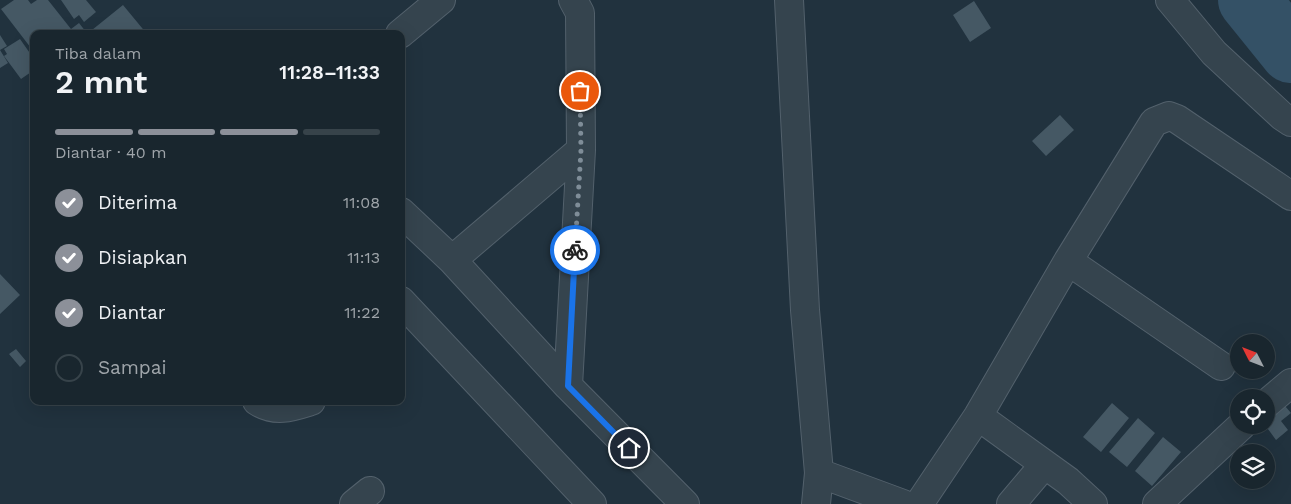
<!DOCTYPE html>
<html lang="id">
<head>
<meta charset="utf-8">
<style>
	body { margin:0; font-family:"Work Sans",sans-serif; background:#222e36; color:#f1f3f6; height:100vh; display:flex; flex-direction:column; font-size:19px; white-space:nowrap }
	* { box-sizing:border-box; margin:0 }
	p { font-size:16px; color:#9fa5aa }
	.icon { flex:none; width:28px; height:28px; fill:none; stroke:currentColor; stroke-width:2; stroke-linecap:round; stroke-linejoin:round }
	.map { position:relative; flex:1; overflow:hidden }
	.details { position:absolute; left:30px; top:30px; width:375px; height:375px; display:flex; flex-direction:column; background:#19262e; border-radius:10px; box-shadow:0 5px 20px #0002,0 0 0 1px #37434a }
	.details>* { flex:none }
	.needle { width:32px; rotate:312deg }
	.buttons { position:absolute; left:1230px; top:334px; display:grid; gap:10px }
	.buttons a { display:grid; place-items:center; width:45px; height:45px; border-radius:50%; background:#19262e; box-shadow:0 5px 20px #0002,0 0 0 1px #37434a; font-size:25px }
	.pin { position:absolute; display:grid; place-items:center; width:42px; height:42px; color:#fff; margin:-21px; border:2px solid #fff; border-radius:50%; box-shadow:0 1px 5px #0007 }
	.courier { position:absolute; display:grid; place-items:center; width:50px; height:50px; margin:-25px; border:4px solid #1a73e8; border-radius:50%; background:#fff; color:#222; box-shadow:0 1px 6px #0007 }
	.summary em { font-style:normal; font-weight:600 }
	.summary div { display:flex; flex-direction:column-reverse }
	.summary { display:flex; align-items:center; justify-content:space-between; height:85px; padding:0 25px }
	h1 { font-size:32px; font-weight:600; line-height:38px }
	.bar { display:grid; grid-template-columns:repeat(4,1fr); gap:8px 5px; align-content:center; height:60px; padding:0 25px }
	.bar i { height:6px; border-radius:4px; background:#37434a }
	.bar .active { background:#8c9099 }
	.bar p { grid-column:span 4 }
	ol { padding:0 25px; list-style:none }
	li { display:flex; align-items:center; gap:15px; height:55px }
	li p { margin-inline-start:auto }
	li .icon { padding:5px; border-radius:50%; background:#8c9099; color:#fff; stroke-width:4 }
	li:last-child { color:#9fa5aa }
	li i { width:28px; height:28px; border:2px solid #37434a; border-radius:50% }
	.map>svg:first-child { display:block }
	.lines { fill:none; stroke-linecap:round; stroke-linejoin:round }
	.river { stroke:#345166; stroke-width:62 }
	.building { fill:#455864 }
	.minor-casing { stroke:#53616c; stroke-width:30 }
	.minor { stroke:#35444e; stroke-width:28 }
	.done { stroke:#7f8d98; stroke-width:5; stroke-dasharray:0 9 }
	.route { stroke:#1a73e8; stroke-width:6 }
</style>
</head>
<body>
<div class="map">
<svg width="1291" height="504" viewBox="0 0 1291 504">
	<rect width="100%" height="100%" fill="#21323e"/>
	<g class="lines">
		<path class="river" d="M 1249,0 L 1291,52"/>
	</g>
	<path class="building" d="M 14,0 L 28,0 L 31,4 L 37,0 L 48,0 L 71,29 L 79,23 L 86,32 L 84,34 L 34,34 L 34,52 L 1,9 Z
		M 61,0 L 86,0 L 96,12 L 84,22 L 79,15 L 74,19 Z
		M 974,1 L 991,28 L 970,42 L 953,15 Z
		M 123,5 L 147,34 L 95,34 L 92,30 Z
		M 0,35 L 7,46 L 0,50 L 8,63 L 0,68 Z
		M 20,39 L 34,59 L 34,70 L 21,79 L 4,56 L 7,54 L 4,49 Z
		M 1060,115 L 1074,130 L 1046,156 L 1032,141 Z
		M 0,274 L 20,295 L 0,314 Z
		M 16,349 L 26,361 L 20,367 L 9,354 Z
		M 1112,403 L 1129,418 L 1101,452 L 1083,437 Z
		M 1285,406 L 1291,413 L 1281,421 L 1288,430 L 1276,440 L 1265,425 L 1266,425 L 1266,422 Z
		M 1138,418 L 1155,433 L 1127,467 L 1109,452 Z
		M 1163,437 L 1181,452 L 1152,486 L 1135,471 Z"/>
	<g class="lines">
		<g class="minor-casing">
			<path id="minor" d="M 789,0 L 805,310 L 819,473 L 816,504
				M 1170,0 L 1214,53 L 1282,116 L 1291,122
				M 400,34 L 441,0
				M 401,212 L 452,260 L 568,386 L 685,504
				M 452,260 L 581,150
				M 1068,261 L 1221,366
				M 401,301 L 592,504
				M 568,386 L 581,150 L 580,13 L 573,0
				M 257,401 C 275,413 292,407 311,401
				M 1266,404 L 1291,383
				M 978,416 L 1068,481 L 1093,504
				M 819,473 L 903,504
				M 354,504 L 370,491
				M 919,504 L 978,416 L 1068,261 L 1154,122 L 1169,116 L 1177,119 L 1291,196
				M 1011,504 L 1044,465
				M 1157,504 L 1242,425"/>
		</g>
		<use href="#minor" class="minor"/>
	</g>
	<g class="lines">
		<path class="done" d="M 575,250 L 581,150 L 580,91"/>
		<path class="route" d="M 575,250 L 568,386 L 629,448"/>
	</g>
</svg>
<div class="buttons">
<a><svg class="needle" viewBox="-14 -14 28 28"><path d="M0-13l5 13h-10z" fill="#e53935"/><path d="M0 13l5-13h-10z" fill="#9fa5aa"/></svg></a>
<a><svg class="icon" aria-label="locate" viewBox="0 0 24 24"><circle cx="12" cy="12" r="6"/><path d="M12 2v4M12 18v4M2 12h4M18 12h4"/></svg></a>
<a><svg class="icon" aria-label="layers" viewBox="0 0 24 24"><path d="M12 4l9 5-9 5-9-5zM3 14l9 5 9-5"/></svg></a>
</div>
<div class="pin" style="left:580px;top:91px;background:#ea580c"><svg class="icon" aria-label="bag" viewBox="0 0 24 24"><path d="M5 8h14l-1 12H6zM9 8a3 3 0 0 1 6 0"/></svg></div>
<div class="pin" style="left:629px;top:448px;background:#1f2937"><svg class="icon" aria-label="home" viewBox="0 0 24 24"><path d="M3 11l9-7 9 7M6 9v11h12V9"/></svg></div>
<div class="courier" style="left:575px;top:250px"><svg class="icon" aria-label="bike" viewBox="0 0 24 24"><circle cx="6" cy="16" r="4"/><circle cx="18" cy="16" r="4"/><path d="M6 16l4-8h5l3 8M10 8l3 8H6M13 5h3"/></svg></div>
<section class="details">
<div class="summary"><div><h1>2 mnt</h1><p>Tiba dalam</p></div><em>11:28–11:33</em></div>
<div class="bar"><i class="active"></i><i class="active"></i><i class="active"></i><i></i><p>Diantar · 40 m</p></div>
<ol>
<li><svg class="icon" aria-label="check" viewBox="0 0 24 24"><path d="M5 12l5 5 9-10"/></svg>Diterima<p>11:08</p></li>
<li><svg class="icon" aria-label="check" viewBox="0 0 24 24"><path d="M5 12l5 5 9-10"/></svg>Disiapkan<p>11:13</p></li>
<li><svg class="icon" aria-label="check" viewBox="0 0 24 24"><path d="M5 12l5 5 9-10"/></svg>Diantar<p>11:22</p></li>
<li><i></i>Sampai</li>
</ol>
</section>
</div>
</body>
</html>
